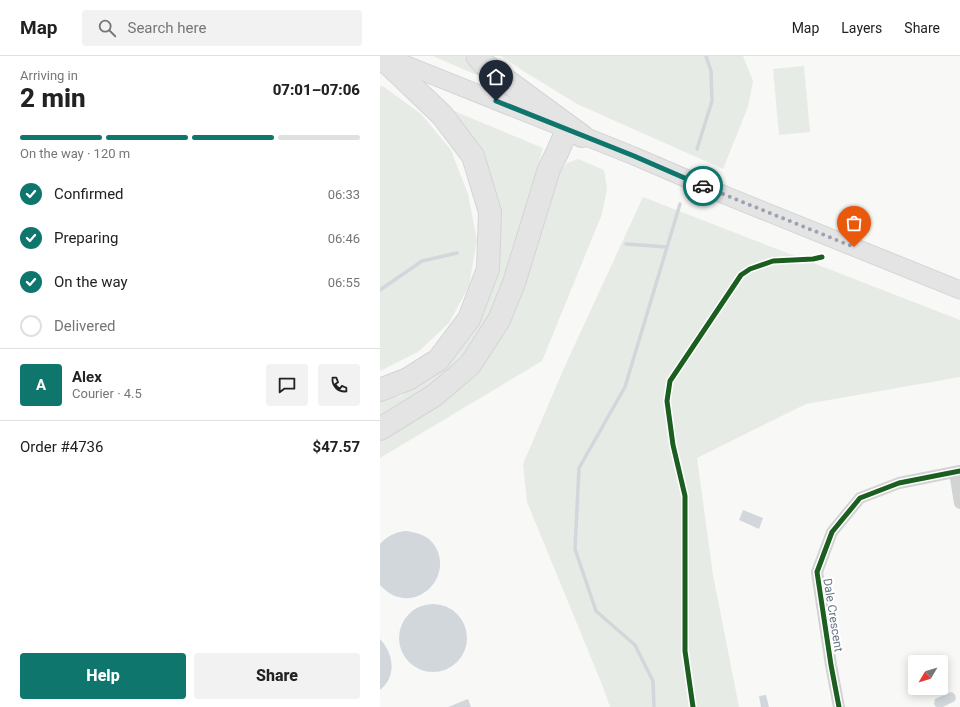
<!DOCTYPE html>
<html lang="en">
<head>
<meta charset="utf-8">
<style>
	body { margin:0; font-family:Roboto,sans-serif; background:#f2f2f2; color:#222; height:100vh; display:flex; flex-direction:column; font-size:15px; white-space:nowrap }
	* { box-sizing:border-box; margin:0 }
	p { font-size:13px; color:#767676 }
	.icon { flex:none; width:22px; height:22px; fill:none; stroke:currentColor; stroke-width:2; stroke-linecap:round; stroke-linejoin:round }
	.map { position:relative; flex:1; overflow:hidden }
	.sheet { display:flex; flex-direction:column; background:#fff; width:380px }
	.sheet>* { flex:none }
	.needle { width:26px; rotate:232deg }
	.tools { position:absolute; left:528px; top:599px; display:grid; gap:8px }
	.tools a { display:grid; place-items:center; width:40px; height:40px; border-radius:4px; background:#fff; box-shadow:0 2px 10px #0003; font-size:20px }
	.pin { position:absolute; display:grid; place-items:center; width:34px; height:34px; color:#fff; margin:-41px -17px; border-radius:50% 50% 50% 0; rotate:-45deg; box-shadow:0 0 4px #0007 }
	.pin .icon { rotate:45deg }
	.courier { position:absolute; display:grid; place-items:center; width:40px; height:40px; margin:-20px; border:3px solid #0f766e; border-radius:50%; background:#fff; color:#222; box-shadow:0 1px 5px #0007 }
	.head em { font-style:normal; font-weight:800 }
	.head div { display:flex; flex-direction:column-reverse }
	.head { display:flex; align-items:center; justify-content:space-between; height:68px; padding:0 20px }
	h1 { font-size:26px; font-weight:800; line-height:30px }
	.bar { display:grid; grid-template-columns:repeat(4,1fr); gap:6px 4px; align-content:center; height:48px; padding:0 20px }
	.bar i { height:5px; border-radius:3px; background:#e0e0e0 }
	.bar .current { background:#0f766e }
	.bar p { grid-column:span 4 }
	.line { display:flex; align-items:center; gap:10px; padding:0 20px; border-top:1px solid #e0e0e0 }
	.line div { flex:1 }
	.round { display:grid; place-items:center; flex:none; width:42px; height:42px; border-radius:4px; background:#f2f2f2 }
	ol { padding:0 20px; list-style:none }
	li { display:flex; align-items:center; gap:12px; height:44px }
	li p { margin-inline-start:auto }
	li .icon { padding:4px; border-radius:50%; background:#0f766e; color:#fff; stroke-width:4 }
	li:last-child { color:#767676 }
	li i { width:22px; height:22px; border:2px solid #e0e0e0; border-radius:50% }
	.cta { display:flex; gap:8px; margin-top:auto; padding:8px 20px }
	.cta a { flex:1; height:46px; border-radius:4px; background:#0f766e; color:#fff; font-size:16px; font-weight:800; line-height:46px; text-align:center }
	.cta a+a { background:#f2f2f2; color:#222 }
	header { display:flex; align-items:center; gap:24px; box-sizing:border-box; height:56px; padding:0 20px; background:#fff; border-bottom:1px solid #e0e0e0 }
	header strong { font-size:19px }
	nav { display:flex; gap:22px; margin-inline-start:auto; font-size:14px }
	.search { width:280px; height:36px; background:#f2f2f2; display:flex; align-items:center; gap:10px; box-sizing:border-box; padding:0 14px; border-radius:4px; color:#767676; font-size:15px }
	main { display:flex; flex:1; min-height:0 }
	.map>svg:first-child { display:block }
	.green { fill:#e7ebe5 }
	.water { fill:#d2d7db }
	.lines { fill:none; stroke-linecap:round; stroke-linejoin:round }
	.stream { stroke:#d2d7db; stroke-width:3.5 }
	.secondary-casing { stroke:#d3d5d6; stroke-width:19 }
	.motorway-casing { stroke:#d3d4d5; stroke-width:24 }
	.minor { stroke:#d2d3d3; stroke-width:12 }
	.secondary { stroke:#e4e4e4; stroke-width:17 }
	.motorway { stroke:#e4e4e4; stroke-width:22 }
	.cycleway-casing { stroke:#fff; stroke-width:8 }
	.cycleway { stroke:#1b5e20; stroke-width:5 }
	.done { stroke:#9aa3af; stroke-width:4; stroke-dasharray:0 7.2 }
	.route { stroke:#0f766e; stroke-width:5 }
	.labels { text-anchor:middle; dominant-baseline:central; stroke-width:4; stroke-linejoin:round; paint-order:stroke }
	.street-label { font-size:12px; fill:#677588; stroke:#fff }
</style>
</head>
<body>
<header>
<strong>Map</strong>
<div class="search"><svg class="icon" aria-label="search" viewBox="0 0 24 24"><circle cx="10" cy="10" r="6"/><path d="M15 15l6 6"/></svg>Search here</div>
<nav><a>Map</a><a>Layers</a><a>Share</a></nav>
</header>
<main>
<section class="sheet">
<div class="head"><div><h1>2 min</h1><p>Arriving in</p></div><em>07:01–07:06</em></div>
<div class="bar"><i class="current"></i><i class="current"></i><i class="current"></i><i></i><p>On the way · 120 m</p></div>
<ol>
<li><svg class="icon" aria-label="check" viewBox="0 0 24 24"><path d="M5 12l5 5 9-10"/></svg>Confirmed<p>06:33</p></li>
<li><svg class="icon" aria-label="check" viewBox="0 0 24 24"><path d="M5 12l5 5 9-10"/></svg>Preparing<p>06:46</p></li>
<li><svg class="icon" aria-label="check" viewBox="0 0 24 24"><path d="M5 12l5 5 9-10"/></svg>On the way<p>06:55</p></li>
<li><i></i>Delivered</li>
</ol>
<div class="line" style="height:72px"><b class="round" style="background:#0f766e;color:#fff">A</b><div><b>Alex</b><p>Courier · 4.5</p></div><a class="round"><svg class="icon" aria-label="chat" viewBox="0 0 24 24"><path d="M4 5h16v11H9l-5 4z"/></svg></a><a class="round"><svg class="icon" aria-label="phone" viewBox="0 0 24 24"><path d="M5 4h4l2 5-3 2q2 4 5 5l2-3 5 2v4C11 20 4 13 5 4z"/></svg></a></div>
<div class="line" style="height:52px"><div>Order #4736</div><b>$47.57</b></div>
<div class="cta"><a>Help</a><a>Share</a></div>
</section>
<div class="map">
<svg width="580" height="651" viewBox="0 0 580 651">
	<rect width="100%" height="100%" fill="#f8f8f7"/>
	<path class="green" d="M 53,0 L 83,0 L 109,18 L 108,24 Z
		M 121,0 L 363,0 L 373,25 L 368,51 L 343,113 L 197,48 L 145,16 Z
		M 424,10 L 430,76 L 399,79 L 393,13 Z
		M 0,30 L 4,31 L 41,58 L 71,94 L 88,138 L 97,184 L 89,230 L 69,267 L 38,296 L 0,315 Z
		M 67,52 L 163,92 L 128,212 L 110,265 L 84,305 L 0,364 L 0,344 L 21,340 L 61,312 L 117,201 Z
		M 198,103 L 224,114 L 227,133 L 222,158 L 162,305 L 0,402 L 0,385 L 12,379 L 98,318 L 133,257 L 178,118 L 187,107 Z
		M 263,141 L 580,264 L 580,321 L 426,348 L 317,402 L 333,519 L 359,651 L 230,651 L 223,631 L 147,446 L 143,408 L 184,312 Z"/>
	<path class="water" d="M 363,454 L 383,462 L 379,473 L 359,464 Z
		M 26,475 C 34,476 42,478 49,483 C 71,503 58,538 30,542 C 18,543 8,538 0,529 L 0,488 C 7,480 15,476 26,475 Z
		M19 582a34 34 0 1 1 68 0a34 34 0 1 1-68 0Z
		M 0,583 C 14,598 17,620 0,634 Z
		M 571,636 C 575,637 577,641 575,645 L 563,651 L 556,651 L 554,648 L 555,643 Z
		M 386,639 L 389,651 L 381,651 L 379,640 Z
		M 88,643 L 91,651 L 68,651 Z"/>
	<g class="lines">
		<path class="stream" d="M 317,93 L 332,45 L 331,15 L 326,0
			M 246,188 L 287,191
			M 0,234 L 42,205 L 77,197
			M 274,651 L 273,625 L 255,589 L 216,555 L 195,493 L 199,412 L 245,331 L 300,148"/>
		<g class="secondary-casing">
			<path id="secondary" d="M 4,0 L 254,100 L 347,140 L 580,234"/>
		</g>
		<g class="motorway-casing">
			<path id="motorway" d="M 97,0 L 104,8 L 202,80
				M 0,334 L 28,323 L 58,304 L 89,263 L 108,213 L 110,156 L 93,100 L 62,59 L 0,0
				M 0,373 L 55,339 L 90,309 L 119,264 L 134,227 L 169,113 L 177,97 L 187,74"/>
		</g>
		<path class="minor" d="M 575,416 L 580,447
			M 459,651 L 451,609 L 437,516 L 452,476 L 480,442 L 519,427 L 580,415"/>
		<use href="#secondary" class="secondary"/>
		<use href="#motorway" class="motorway"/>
		<g class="cycleway-casing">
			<path id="cycleway" d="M 313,651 L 305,595 L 305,440 L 293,389 L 287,345 L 290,325 L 361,219 L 370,213 L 393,205 L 433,203 L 442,201
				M 459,651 L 451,609 L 437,516 L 452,476 L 480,442 L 519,427 L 580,415"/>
		</g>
		<use href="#cycleway" class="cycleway"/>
	</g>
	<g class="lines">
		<path class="done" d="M 323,130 L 474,191"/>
		<path class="route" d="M 116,45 L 254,100 L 323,130"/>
	</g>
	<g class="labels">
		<g class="street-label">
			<text transform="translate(453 559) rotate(81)">Dale Crescent</text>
		</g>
	</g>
</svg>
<div class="tools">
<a><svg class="needle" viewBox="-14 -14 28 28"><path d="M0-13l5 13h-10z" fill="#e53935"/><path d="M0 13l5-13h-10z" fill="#767676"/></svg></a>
</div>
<div class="pin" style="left:474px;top:191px;background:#ea580c"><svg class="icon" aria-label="bag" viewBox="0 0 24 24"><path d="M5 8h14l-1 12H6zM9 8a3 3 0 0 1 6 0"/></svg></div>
<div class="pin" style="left:116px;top:45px;background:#1f2937"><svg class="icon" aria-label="home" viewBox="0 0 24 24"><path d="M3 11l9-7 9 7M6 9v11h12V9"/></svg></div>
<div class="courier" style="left:323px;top:130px"><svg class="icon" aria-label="car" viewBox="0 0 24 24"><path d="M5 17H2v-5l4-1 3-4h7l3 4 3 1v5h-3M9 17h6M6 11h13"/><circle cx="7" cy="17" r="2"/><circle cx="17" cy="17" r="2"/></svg></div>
</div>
</main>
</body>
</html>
